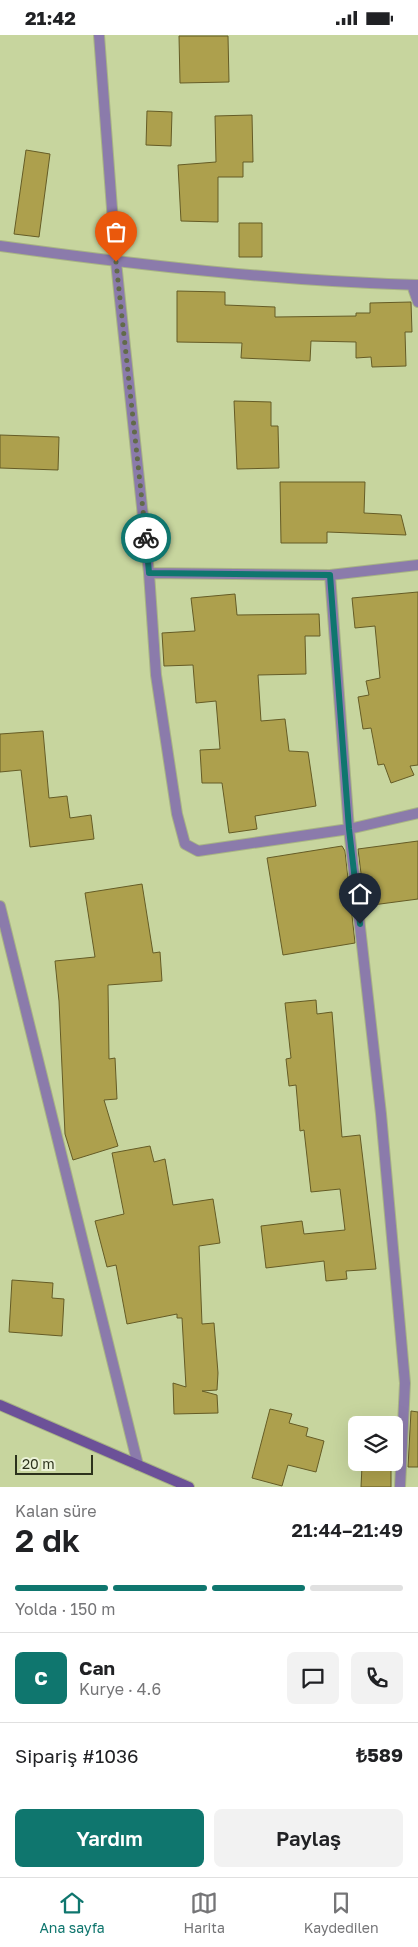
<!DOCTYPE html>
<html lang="tr">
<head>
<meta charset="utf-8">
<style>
	body { margin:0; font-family:"Golos Text",sans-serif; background:#f2f2f2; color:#202124; height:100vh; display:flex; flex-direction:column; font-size:19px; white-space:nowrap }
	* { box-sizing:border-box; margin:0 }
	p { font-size:16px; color:#757577 }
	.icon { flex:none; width:28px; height:28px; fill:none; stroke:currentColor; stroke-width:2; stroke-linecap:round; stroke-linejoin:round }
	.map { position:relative; height:1452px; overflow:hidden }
	.drawer { display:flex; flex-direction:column; background:#fff; flex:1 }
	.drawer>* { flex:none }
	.fabs { position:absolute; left:348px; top:1381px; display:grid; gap:10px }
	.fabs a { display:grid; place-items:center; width:55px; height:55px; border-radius:8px; background:#fff; box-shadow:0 5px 20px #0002; font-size:25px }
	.scale { position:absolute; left:15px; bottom:12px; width:78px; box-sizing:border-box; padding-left:5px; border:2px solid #2c321c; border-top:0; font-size:14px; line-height:18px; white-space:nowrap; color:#2c321c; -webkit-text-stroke:4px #ebf2d7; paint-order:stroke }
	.pin { position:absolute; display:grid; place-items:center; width:42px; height:42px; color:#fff; margin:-51px -21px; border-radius:50% 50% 50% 0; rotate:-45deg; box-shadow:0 0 5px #0007 }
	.pin .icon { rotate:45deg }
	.courier { position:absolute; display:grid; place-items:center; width:50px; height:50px; margin:-25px; border:4px solid #0f766e; border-radius:50%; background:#fff; color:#222; box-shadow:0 1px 6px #0007 }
	.summary em { font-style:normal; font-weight:600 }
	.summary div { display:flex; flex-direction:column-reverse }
	.summary { display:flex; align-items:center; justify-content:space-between; height:85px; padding:0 15px }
	h1 { font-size:32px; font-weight:600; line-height:38px }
	.bar { display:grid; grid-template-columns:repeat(4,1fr); gap:8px 5px; align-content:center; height:60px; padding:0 15px }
	.bar i { height:6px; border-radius:4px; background:#e0e0e0 }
	.bar .selected { background:#0f766e }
	.bar p { grid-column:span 4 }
	.line { display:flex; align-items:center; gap:12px; padding:0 15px; border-top:1px solid #e0e0e0 }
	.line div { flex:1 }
	.round { display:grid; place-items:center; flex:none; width:52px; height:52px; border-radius:8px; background:#f2f2f2 }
	.cta { display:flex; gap:10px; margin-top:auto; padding:10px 15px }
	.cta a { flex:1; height:58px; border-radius:8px; background:#0f766e; color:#fff; font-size:20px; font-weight:600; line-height:58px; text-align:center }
	.cta a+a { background:#f2f2f2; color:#202124 }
	.status { display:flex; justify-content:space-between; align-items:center; height:35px; padding:0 25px; background:#fff; direction:ltr }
	.status svg { height:14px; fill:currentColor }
	.menu { display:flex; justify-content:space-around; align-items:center; height:70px; border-top:1px solid #e0e0e0; background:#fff; font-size:14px; color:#757577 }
	.menu a { display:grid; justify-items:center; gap:2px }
	.menu .selected { color:#0f766e }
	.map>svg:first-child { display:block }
	.building { fill:#ada04d; stroke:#655c26 }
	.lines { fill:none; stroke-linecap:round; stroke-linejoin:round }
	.street-casing { stroke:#a8b484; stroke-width:12 }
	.secondary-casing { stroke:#a8b484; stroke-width:12 }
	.street { stroke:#8b7bab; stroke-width:10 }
	.secondary { stroke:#6c5198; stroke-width:10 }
	.done { stroke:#626b4a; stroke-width:5; stroke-dasharray:0 9 }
	.route { stroke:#0f766e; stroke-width:6 }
</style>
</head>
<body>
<div class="status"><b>21:42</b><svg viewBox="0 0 49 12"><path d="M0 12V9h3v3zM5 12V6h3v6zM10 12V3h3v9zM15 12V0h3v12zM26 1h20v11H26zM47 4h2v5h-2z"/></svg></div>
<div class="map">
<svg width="418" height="1452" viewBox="0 0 418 1452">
	<rect width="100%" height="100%" fill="#c7d59e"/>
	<path class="building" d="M 179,1 L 228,1 L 229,47 L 180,48 Z
		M 147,76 L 172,77 L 171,111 L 146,110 Z
		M 252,80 L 253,127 L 243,127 L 243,142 L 218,142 L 218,187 L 181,186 L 178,130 L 216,127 L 215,81 Z
		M 26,115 L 50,119 L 39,202 L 14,199 Z
		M 239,188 L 262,188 L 262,222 L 239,222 Z
		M 177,256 L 225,257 L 225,270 L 275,272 L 275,282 L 356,281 L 356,278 L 370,278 L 370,268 L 411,267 L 412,297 L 405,297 L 406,331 L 372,332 L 371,322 L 356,323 L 356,307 L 311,306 L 310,326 L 241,323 L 242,308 L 177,307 Z
		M 234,366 L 271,367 L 271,391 L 278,391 L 279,433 L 237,434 Z
		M 0,400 L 59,402 L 58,435 L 0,433 Z
		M 280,447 L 365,447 L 364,478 L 401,480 L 406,500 L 327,497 L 327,508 L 281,508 Z
		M 418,557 L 418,730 L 410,731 L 414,740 L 391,748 L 384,729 L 378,730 L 371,693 L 363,694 L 358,662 L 369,660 L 366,646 L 380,643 L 375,591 L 355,593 L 352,563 Z
		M 235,559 L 237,580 L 319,579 L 320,601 L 305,601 L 306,639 L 258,640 L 261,686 L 285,684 L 289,716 L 308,717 L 316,771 L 255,781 L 257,794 L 229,798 L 222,748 L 202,748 L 200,715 L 220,714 L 216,666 L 196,668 L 193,630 L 164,631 L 162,598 L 195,596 L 191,563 Z
		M 43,696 L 49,763 L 67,761 L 70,783 L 91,780 L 94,804 L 30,812 L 21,735 L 0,737 L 0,699 Z
		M 418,806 L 418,864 L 365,871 L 358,814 Z
		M 342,811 L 345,816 L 355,908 L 283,920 L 267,823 Z
		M 142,849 L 153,918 L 160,917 L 162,946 L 108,950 L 109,1024 L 115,1023 L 117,1064 L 104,1065 L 118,1111 L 73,1125 L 65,1099 L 59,966 L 55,926 L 95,922 L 85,858 Z
		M 316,965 L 317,979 L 332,977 L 342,1102 L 360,1100 L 376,1234 L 346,1236 L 347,1244 L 326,1246 L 324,1226 L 266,1233 L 261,1191 L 302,1186 L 304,1199 L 345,1195 L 340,1154 L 311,1157 L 304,1095 L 300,1096 L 296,1050 L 289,1051 L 286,1024 L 291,1023 L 285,968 Z
		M 150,1111 L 154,1127 L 165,1124 L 173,1170 L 213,1164 L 220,1208 L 199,1211 L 202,1289 L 214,1288 L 218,1338 L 217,1355 L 202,1356 L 217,1360 L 218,1378 L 174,1379 L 173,1348 L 186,1352 L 182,1283 L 177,1283 L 177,1279 L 127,1289 L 116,1230 L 107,1232 L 95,1186 L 124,1179 L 112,1118 Z
		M 12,1245 L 53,1248 L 52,1263 L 64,1264 L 62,1301 L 9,1297 Z
		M 270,1374 L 292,1379 L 289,1388 L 308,1393 L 306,1401 L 324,1406 L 316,1437 L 288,1430 L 282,1451 L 252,1443 Z
		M 411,1376 L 418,1377 L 418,1432 L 408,1432 Z
		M 362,1431 L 391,1432 L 391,1452 L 361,1452 Z"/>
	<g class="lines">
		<g class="street-casing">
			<path id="street" d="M 99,0 L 116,227 L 149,538 L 156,640 L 177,779 L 185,809 L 198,816 L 349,794 L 418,778
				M 0,211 C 139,230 278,246 418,250
				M 412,250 L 418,267
				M 149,538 L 330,540 L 418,530
				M 330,540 L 349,794 L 381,1079 L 405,1348 L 400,1452
				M 0,871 L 138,1430"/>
		</g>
		<g class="secondary-casing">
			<path id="secondary" d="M 0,1370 L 189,1452"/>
		</g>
		<use href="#street" class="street"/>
		<use href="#secondary" class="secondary"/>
	</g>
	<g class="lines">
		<path class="done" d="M 116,227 L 146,503"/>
		<path class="route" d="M 146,503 L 149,538 L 330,540 L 349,794 L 360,889"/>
	</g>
</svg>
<div class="fabs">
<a><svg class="icon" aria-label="layers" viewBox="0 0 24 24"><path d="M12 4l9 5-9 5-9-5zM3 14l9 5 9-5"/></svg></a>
</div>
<div class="scale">20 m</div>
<div class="pin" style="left:116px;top:227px;background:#ea580c"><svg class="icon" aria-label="bag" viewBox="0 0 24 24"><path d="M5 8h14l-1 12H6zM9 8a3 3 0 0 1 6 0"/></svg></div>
<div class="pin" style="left:360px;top:889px;background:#1f2937"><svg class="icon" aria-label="home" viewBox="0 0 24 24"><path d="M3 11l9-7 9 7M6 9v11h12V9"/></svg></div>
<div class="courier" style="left:146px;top:503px"><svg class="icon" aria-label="bike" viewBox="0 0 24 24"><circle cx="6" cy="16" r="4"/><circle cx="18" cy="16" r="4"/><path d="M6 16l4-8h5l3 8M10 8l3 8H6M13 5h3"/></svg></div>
</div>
<section class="drawer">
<div class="summary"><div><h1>2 dk</h1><p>Kalan süre</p></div><em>21:44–21:49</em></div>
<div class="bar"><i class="selected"></i><i class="selected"></i><i class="selected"></i><i></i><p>Yolda · 150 m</p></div>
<div class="line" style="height:90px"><b class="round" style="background:#0f766e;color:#fff">C</b><div><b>Can</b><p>Kurye · 4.6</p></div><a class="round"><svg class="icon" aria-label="chat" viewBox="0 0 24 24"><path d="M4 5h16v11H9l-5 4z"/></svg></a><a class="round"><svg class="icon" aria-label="phone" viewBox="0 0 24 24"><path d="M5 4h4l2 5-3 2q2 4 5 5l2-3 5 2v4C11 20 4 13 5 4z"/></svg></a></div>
<div class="line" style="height:65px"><div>Sipariş #1036</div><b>₺589</b></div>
<div class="cta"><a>Yardım</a><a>Paylaş</a></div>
</section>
<nav class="menu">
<a class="selected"><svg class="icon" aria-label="home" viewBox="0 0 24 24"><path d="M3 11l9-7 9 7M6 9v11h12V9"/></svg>Ana sayfa</a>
<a><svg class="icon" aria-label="map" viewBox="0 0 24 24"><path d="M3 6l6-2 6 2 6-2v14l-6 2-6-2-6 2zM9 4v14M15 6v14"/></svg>Harita</a>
<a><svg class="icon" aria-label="saved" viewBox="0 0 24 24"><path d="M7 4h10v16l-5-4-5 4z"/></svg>Kaydedilen</a>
</nav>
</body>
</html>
